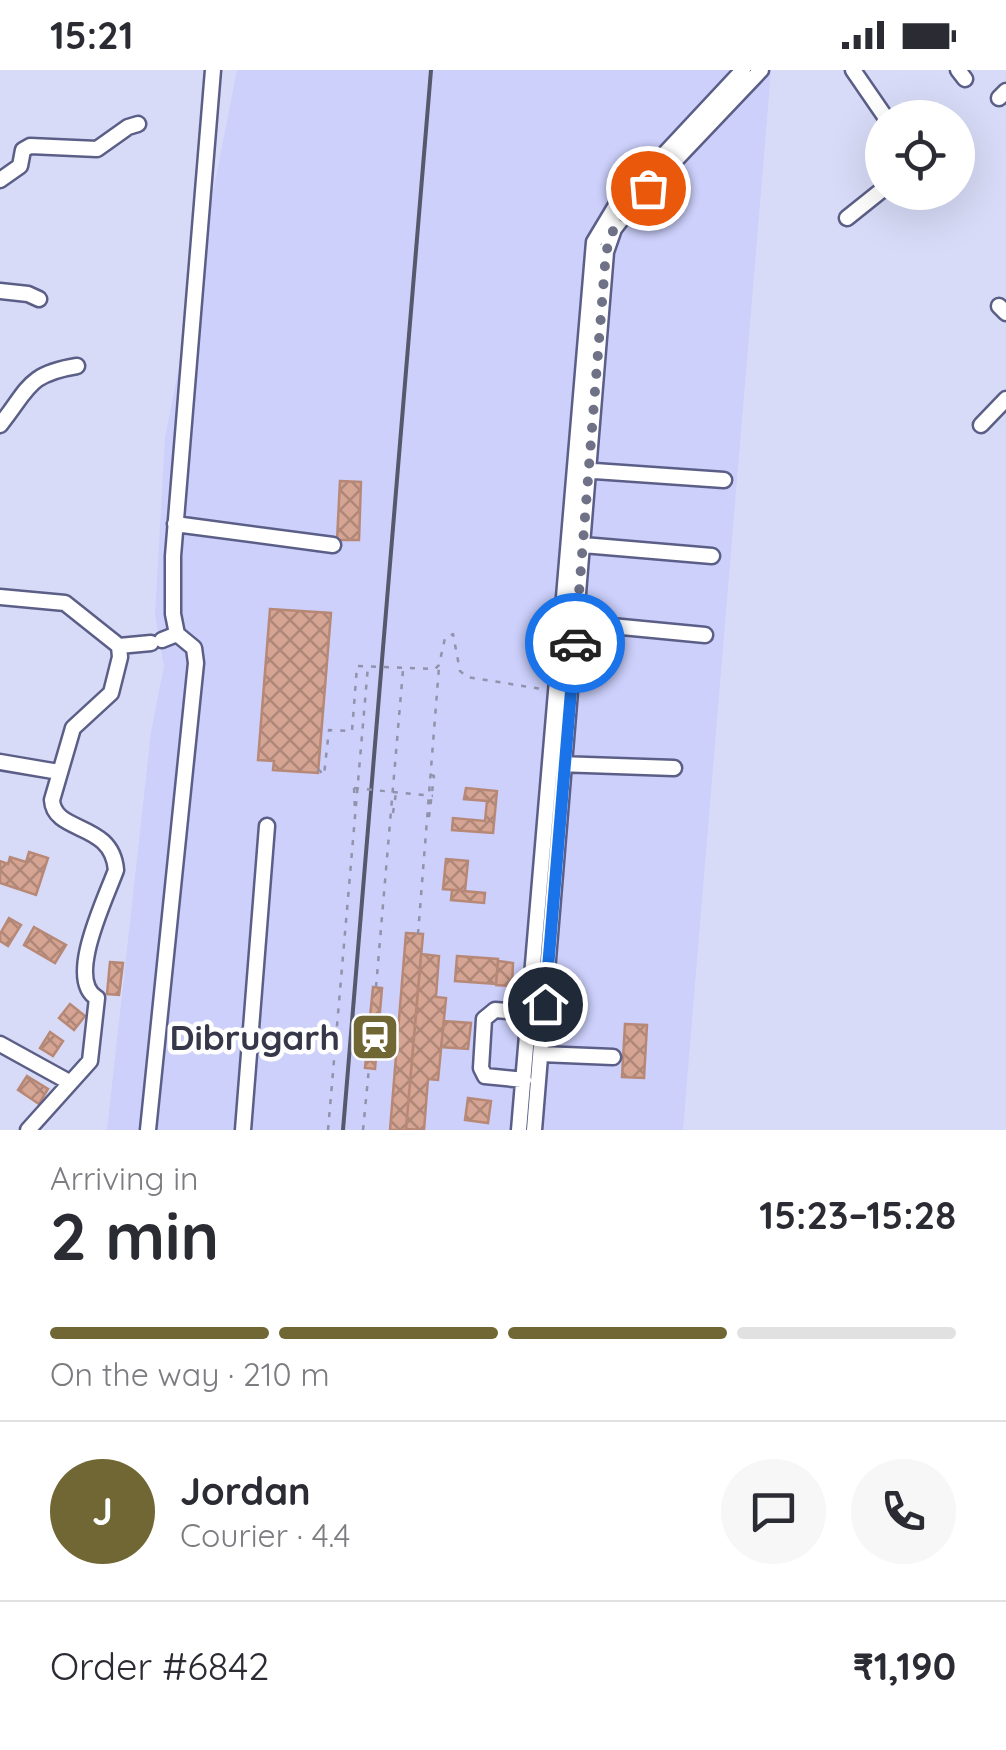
<!DOCTYPE html>
<html lang="en">
<head>
<meta charset="utf-8">
<style>
	body { margin:0; font-family:Quicksand,sans-serif; background:#f7f7f7; color:#2b2b33; height:100vh; display:flex; flex-direction:column; font-size:38px; white-space:nowrap }
	* { box-sizing:border-box; margin:0 }
	p { font-size:32px; color:#7c7c81 }
	.icon { flex:none; width:55px; height:55px; fill:none; stroke:currentColor; stroke-width:2; stroke-linecap:round; stroke-linejoin:round }
	.map { position:relative; height:1060px; overflow:hidden }
	.drawer { display:flex; flex-direction:column; background:#fff; flex:1 }
	.drawer>* { flex:none }
	.buttons { position:absolute; left:865px; top:30px; display:grid; gap:20px }
	.buttons a { display:grid; place-items:center; width:110px; height:110px; border-radius:50%; background:#fff; box-shadow:0 10px 40px #0002; font-size:50px }
	.pin { position:absolute; display:grid; place-items:center; width:85px; height:85px; color:#fff; margin:-42px; border:5px solid #fff; border-radius:50%; box-shadow:0 2px 10px #0007 }
	.courier { position:absolute; display:grid; place-items:center; width:100px; height:100px; margin:-50px; border:8px solid #1a73e8; border-radius:50%; background:#fff; color:#222; box-shadow:0 2px 12px #0007 }
	.headline em { font-style:normal; font-weight:800 }
	.headline div { display:flex; flex-direction:column-reverse }
	.headline { display:flex; align-items:center; justify-content:space-between; height:170px; padding:0 50px }
	h1 { font-size:65px; font-weight:800; line-height:75px }
	.bar { display:grid; grid-template-columns:repeat(4,1fr); gap:15px 10px; align-content:center; height:120px; padding:0 50px }
	.bar i { height:12px; border-radius:8px; background:#e1e1e2 }
	.bar .current { background:#706734 }
	.bar p { grid-column:span 4 }
	.line { display:flex; align-items:center; gap:25px; padding:0 50px; border-top:2px solid #e1e1e2 }
	.line div { flex:1 }
	.round { display:grid; place-items:center; flex:none; width:105px; height:105px; border-radius:52px; background:#f7f7f7 }
	.status { display:flex; justify-content:space-between; align-items:center; height:70px; padding:0 50px; background:#fff; direction:ltr }
	.status svg { height:28px; fill:currentColor }
	.map>svg:first-child { display:block }
	.built { fill:#ccd0fb }
	.building { fill:url(#building-cross-hatch); stroke:#b88877; stroke-width:2.5 }
	.lines { fill:none; stroke-linecap:round; stroke-linejoin:round }
	.minor-casing { stroke:#5b5f87; stroke-width:19 }
	.path { stroke:#9093aa; stroke-width:2.5; stroke-dasharray:5 8; stroke-linecap:butt }
	.minor { stroke:#fff; stroke-width:14 }
	.rail { stroke:#56586c; stroke-width:4 }
	.path-bridge { stroke:#9093aa; stroke-width:2.5; stroke-dasharray:5 8; stroke-linecap:butt }
	.done { stroke:#6f7187; stroke-width:10; stroke-dasharray:0 18 }
	.route { stroke:#1a73e8; stroke-width:12 }
	.labels { text-anchor:middle; dominant-baseline:central; stroke-width:9; stroke-linejoin:round; paint-order:stroke }
	.poi-label { font-size:35px; font-weight:bold; fill:#36384a; stroke:#fefefe; text-anchor:end }
</style>
</head>
<body>
<div class="status"><b>15:21</b><svg viewBox="0 0 49 12"><path d="M0 12V9h3v3zM5 12V6h3v6zM10 12V3h3v9zM15 12V0h3v12zM26 1h20v11H26zM47 4h2v5h-2z"/></svg></div>
<div class="map">
<svg width="1006" height="1060" viewBox="0 0 1006 1060">
	<defs>
		<pattern id="building-cross-hatch" width="8" height="8" patternUnits="userSpaceOnUse" patternTransform="scale(2.5)"><rect width="8" height="8" fill="#d5a492"/><path d="M0 0l8 8M0 8l8-8" fill="none" stroke="#ae8779"/></pattern>
	</defs>
	<rect width="100%" height="100%" fill="#d8dbf7"/>
	<path class="built" d="M 237,0 L 771,0 L 683,1060 L 107,1060 L 151,662 L 164,596 L 155,545 L 165,368 Z"/>
	<path class="building" d="M 340,411 L 361,412 L 359,470 L 337,470 Z
		M 270,539 L 331,543 L 318,703 L 273,700 L 274,691 L 258,690 Z
		M 466,718 L 497,721 L 493,763 L 452,760 L 453,748 L 485,751 L 487,731 L 464,729 Z
		M 29,782 L 48,788 L 36,825 L 0,813 L 0,791 L 8,794 L 10,787 L 26,792 Z
		M 446,789 L 468,791 L 465,821 L 443,819 Z
		M 452,820 L 485,823 L 484,833 L 451,830 Z
		M 9,848 L 21,855 L 8,876 L 0,871 L 0,864 Z
		M 34,857 L 66,875 L 55,893 L 24,875 Z
		M 406,863 L 423,864 L 406,1060 L 390,1060 Z
		M 421,884 L 439,886 L 436,927 L 446,928 L 438,1010 L 428,1009 L 424,1060 L 406,1059 Z
		M 457,886 L 498,889 L 496,914 L 455,911 Z
		M 498,891 L 513,893 L 512,916 L 496,915 Z
		M 110,892 L 123,893 L 119,925 L 107,924 Z
		M 373,917 L 382,918 L 375,999 L 365,998 Z
		M 70,934 L 85,946 L 74,960 L 59,948 Z
		M 444,951 L 471,953 L 468,979 L 441,977 Z
		M 625,954 L 647,955 L 644,1008 L 622,1007 Z
		M 50,962 L 63,971 L 53,986 L 40,978 Z
		M 27,1006 L 48,1019 L 39,1034 L 18,1020 Z
		M 468,1028 L 491,1031 L 488,1053 L 465,1050 Z"/>
	<g class="lines">
		<g class="minor-casing">
			<path id="minor" d="M 853,0 L 886,48
				M 958,0 L 965,9
				M 999,28 L 1006,21
				M 0,110 L 20,96 L 23,80 L 30,76 L 97,79 L 128,57 L 138,54
				M 847,148 L 882,120
				M 0,221 L 28,224 L 39,229
				M 999,236 L 1006,243
				M 0,355 C 29,319 27,304 77,296
				M 981,355 L 1006,329
				M 580,400 L 724,410
				M 175,454 L 333,475
				M 583,475 L 712,486
				M 0,527 L 65,533 L 119,576 L 120,587 L 111,623 L 73,658 L 52,730 C 54,764 112,751 116,800 C 106,828 65,910 97,928 L 90,991 L 28,1060
				M 570,552 L 705,565
				M 162,570 L 177,564
				M 119,576 L 151,573
				M 0,692 L 59,702
				M 558,694 L 674,698
				M 0,974 L 69,1012
				M 541,984 L 613,987
				M 524,1010 L 485,1006 L 481,998 L 484,949 L 495,940 L 530,943
				M 148,1060 L 196,593 L 194,578 L 177,564 L 173,544 L 173,486 L 213,0
				M 243,1060 L 267,756
				M 519,1060 L 594,172 L 615,137 L 743,0
				M 534,1060 L 606,182 L 614,159 L 631,137 L 761,0"/>
		</g>
		<path class="path" d="M 318,699 L 324,705 L 329,660 L 352,661 L 357,596 L 435,599 L 439,595 L 445,568 L 453,564 L 460,601 L 467,607 L 542,619
			M 354,718 L 355,740
			M 393,743 L 396,723
			M 429,747 L 434,706 L 431,705
			M 418,864 L 439,597
			M 376,917 L 403,600
			M 328,1060 L 368,596
			M 363,1060 L 369,998"/>
		<use href="#minor" class="minor"/>
		<path class="rail" d="M 343,1060 L 431,0"/>
		<path class="path-bridge" d="M 354,718 L 433,726"/>
	</g>
	<g class="lines">
		<path class="done" d="M 575,573 L 606,182 L 614,158 L 648,118"/>
		<path class="route" d="M 545,934 L 575,573"/>
	</g>
	<defs>
		<g id="station-square" transform="scale(2.5)"><rect x="-9" y="-9" width="18" height="18" rx="4" fill="#706734" stroke="#fefefe"/><path d="M-3-6H3Q5-6 5-4V2Q5 4 3 4L4.5 6H3L1.5 4h-3L-3 6H-4.5L-3 4Q-5 4-5 2V-4Q-5-6-3-6ZM-3.5-4v3h7v-3ZM-3.5 1v1.5H-2V1ZM2 1v1.5H3.5V1Z" fill="#fff"/></g>
	</defs>
	<g fill-rule="evenodd">
		<use href="#station-square" x="375" y="967"/>
	</g>
	<g class="labels">
		<g class="poi-label">
			<text x="340" y="967">Dibrugarh</text>
		</g>
	</g>
</svg>
<div class="buttons">
<a><svg class="icon" aria-label="locate" viewBox="0 0 24 24"><circle cx="12" cy="12" r="6"/><path d="M12 2v4M12 18v4M2 12h4M18 12h4"/></svg></a>
</div>
<div class="pin" style="left:648px;top:118px;background:#ea580c"><svg class="icon" aria-label="bag" viewBox="0 0 24 24"><path d="M5 8h14l-1 12H6zM9 8a3 3 0 0 1 6 0"/></svg></div>
<div class="pin" style="left:545px;top:934px;background:#1f2937"><svg class="icon" aria-label="home" viewBox="0 0 24 24"><path d="M3 11l9-7 9 7M6 9v11h12V9"/></svg></div>
<div class="courier" style="left:575px;top:573px"><svg class="icon" aria-label="car" viewBox="0 0 24 24"><path d="M5 17H2v-5l4-1 3-4h7l3 4 3 1v5h-3M9 17h6M6 11h13"/><circle cx="7" cy="17" r="2"/><circle cx="17" cy="17" r="2"/></svg></div>
</div>
<section class="drawer">
<div class="headline"><div><h1>2 min</h1><p>Arriving in</p></div><em>15:23–15:28</em></div>
<div class="bar"><i class="current"></i><i class="current"></i><i class="current"></i><i></i><p>On the way · 210 m</p></div>
<div class="line" style="height:180px"><b class="round" style="background:#706734;color:#fff">J</b><div><b>Jordan</b><p>Courier · 4.4</p></div><a class="round"><svg class="icon" aria-label="chat" viewBox="0 0 24 24"><path d="M4 5h16v11H9l-5 4z"/></svg></a><a class="round"><svg class="icon" aria-label="phone" viewBox="0 0 24 24"><path d="M5 4h4l2 5-3 2q2 4 5 5l2-3 5 2v4C11 20 4 13 5 4z"/></svg></a></div>
<div class="line" style="height:130px"><div>Order #6842</div><b>₹1,190</b></div>
</section>
</body>
</html>
